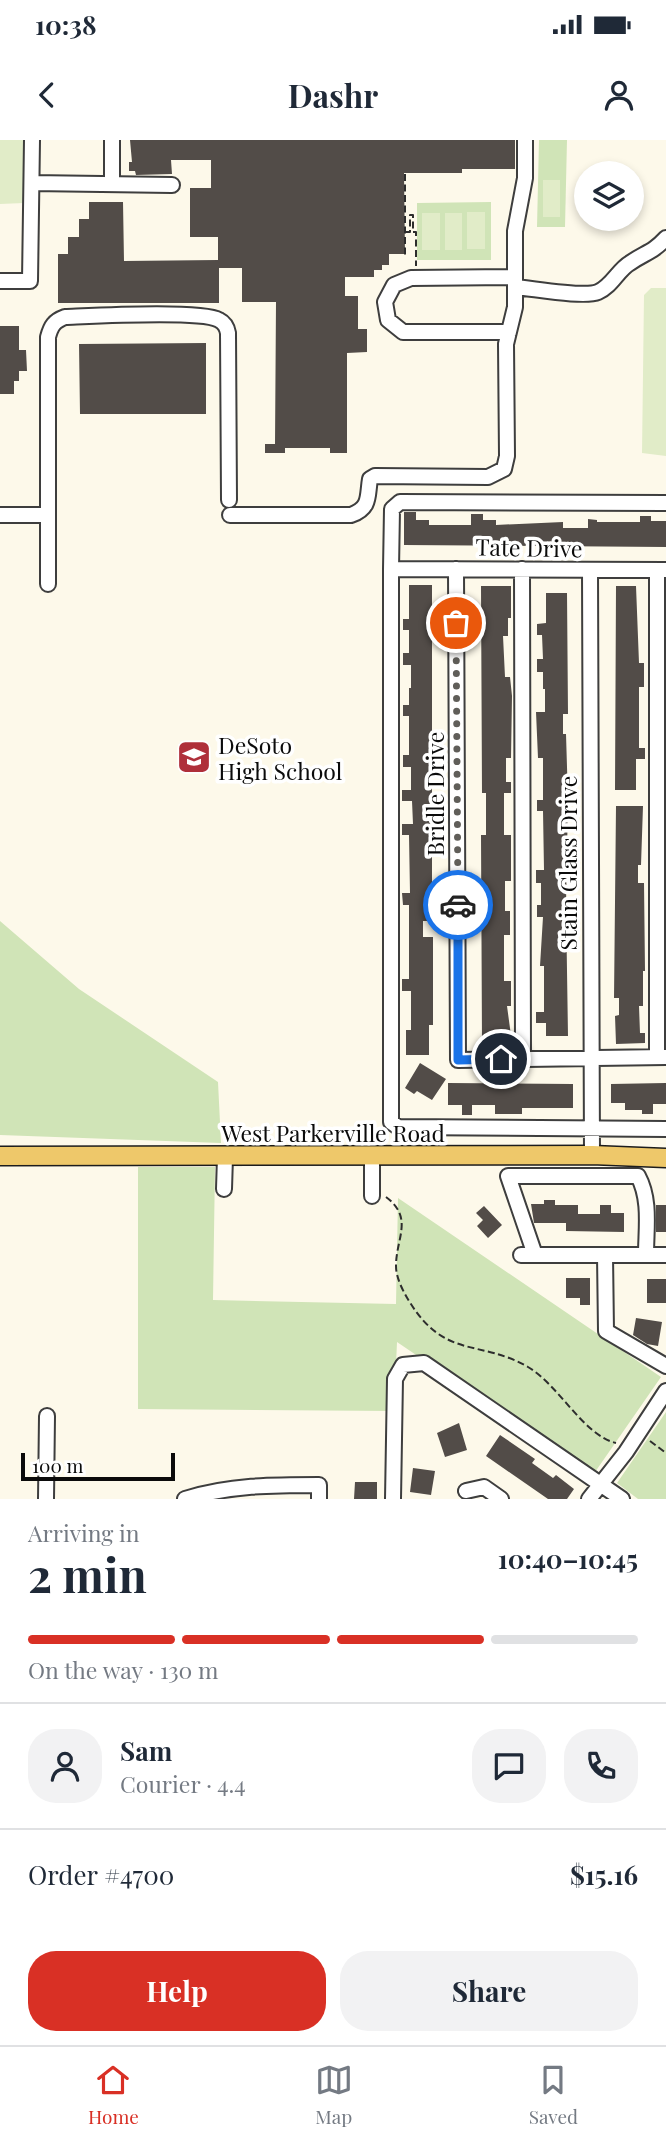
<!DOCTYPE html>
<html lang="en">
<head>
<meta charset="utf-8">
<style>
	body { margin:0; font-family:"Playfair Display",serif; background:#f2f2f3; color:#1f2937; height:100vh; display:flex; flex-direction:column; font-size:26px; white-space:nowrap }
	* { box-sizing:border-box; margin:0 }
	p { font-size:23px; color:#747a83 }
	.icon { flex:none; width:38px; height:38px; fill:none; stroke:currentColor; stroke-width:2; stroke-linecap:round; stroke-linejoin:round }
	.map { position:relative; height:1359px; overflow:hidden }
	.drawer { display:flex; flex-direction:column; background:#fff; flex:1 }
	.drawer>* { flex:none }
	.controls { position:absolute; left:574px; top:21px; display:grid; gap:14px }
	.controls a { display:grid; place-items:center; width:70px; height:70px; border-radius:50%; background:#fff; box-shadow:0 4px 10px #0003; font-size:35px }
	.scale { position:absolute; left:21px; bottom:18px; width:154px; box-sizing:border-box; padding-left:7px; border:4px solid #0b0b0b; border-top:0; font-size:19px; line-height:24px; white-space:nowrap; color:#0b0b0b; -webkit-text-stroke:5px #fff; paint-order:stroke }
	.pin { position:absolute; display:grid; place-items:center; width:60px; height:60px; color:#fff; margin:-30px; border:4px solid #fff; border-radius:50%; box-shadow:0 2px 7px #0007 }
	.courier { position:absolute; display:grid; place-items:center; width:70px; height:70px; margin:-35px; border:5px solid #1a73e8; border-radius:50%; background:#fff; color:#222; box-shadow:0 2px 9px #0007 }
	.summary em { font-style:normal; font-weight:700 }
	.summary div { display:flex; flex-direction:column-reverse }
	.summary { display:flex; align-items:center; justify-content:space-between; height:119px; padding:0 28px }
	h1 { font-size:46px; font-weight:700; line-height:52px }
	.bar { display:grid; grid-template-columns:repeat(4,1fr); gap:10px 7px; align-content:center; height:84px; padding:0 28px }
	.bar i { height:9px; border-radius:5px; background:#e0e1e3 }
	.bar .active { background:#d93025 }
	.bar p { grid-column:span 4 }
	.line { display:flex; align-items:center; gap:18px; padding:0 28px; border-top:2px solid #e0e1e3 }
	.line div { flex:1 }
	.round { display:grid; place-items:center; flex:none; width:74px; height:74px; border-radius:28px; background:#f2f2f3 }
	.primary-button { display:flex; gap:14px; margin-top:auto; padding:14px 28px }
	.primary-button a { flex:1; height:80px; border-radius:28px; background:#d93025; color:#fff; font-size:28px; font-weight:700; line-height:80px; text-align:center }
	.primary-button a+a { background:#f2f2f3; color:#1f2937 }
	.status { display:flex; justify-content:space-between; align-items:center; height:49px; padding:0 35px; background:#fff; direction:ltr }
	.status svg { height:19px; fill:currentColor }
	header { display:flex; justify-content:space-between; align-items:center; height:91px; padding:0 28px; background:#fff; font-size:32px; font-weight:700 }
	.tab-bar { display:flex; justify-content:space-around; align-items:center; height:98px; border-top:2px solid #e0e1e3; background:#fff; font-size:19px; color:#747a83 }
	.tab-bar a { display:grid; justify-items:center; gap:4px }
	.tab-bar .active { color:#d93025 }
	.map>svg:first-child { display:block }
	.green { fill:#d0e4b7 }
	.pitch { fill:#e1ecc8 }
	.building { fill:#524c48 }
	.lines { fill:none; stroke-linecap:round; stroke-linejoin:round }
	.minor-casing { stroke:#3e3e3e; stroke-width:18 }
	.major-casing { stroke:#1c1c1c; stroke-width:21 }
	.path { stroke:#2d2d2d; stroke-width:2; stroke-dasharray:7 3.5; stroke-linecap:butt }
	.minor { stroke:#fff; stroke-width:14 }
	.major { stroke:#eec86a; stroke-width:18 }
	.done { stroke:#605e59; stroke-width:7; stroke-dasharray:0 12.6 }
	.route { stroke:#1a73e8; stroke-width:9 }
	.labels { text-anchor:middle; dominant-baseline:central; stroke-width:7; stroke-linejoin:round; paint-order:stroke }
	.street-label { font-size:23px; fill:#0b0b0b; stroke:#fff }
	.poi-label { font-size:23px; fill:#0b0b0b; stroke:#fff; text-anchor:start }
</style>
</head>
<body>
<div class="status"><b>10:38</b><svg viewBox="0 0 49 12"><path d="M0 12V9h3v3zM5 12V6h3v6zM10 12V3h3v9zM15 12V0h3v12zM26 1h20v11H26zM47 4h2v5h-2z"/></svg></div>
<header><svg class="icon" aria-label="back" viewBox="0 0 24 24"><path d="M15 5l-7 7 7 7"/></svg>Dashr<svg class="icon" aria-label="person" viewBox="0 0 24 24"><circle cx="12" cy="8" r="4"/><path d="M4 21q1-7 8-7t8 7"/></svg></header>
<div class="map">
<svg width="666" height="1359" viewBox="0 0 666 1359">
	<rect width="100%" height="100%" fill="#fdf9ea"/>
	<path class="green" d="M 539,0 L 567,0 L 565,87 L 537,87 Z
		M 491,62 L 491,120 L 417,120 L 417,63 Z
		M 0,781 L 79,849 L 218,942 L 221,1003 L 0,995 Z
		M 138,1027 L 215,1027 L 213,1160 L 396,1164 L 398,1058 L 661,1237 L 593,1335 L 397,1202 L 394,1271 L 138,1269 Z
		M 666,1272 L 666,1359 L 638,1359 L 617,1343 Z"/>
	<path class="pitch" d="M 0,0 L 24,0 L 24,63 L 0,64 Z
		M 543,40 L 560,40 L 560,77 L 543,77 Z
		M 467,72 L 485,72 L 485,109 L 467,109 Z
		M 422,73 L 440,73 L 440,110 L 422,110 Z
		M 445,73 L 462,73 L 462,110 L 445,110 Z
		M 651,148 L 666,148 L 666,316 L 642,313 L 644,155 Z"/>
	<path class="building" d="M 130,0 L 515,0 L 515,29 L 462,29 L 462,33 L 404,33 L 405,114 L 389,114 L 389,125 L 382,125 L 382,130 L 374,130 L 374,137 L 345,137 L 345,156 L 358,156 L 358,189 L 367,189 L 367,212 L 347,213 L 347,313 L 330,313 L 330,308 L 285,308 L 285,313 L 265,313 L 265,304 L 275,304 L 276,162 L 242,162 L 242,128 L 219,128 L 219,163 L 58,163 L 58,114 L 68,114 L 68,97 L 79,97 L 79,79 L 89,79 L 89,62 L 123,62 L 124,121 L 218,120 L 218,97 L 190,97 L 190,48 L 211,48 L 211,20 L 171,20 L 172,34 L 136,35 L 135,31 L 129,31 L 129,22 L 132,22 Z
		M 0,186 L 19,186 L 19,210 L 26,210 L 27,231 L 19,231 L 19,241 L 14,241 L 14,254 L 0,254 Z
		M 206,203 L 206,274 L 80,274 L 79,204 Z
		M 404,372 L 416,372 L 416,380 L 429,380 L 429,385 L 471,385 L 471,374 L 483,374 L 483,380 L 496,380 L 496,385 L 563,382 L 563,388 L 588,388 L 588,379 L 597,380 L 597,382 L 640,382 L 640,376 L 651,376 L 651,381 L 666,381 L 666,407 L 404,405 Z
		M 409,445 L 432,445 L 432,781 L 423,781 L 423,797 L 433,797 L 433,885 L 429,885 L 429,915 L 406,915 L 406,890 L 411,890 L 411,851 L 402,851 L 402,839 L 409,839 L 409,765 L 403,765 L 402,753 L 410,753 L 409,695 L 402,695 L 402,684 L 413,684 L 412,661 L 402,661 L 402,650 L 411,650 L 411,627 L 403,627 L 403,615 L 409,615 L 409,576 L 403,576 L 403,565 L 409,565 L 409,548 L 411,548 L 411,525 L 403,525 L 403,513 L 409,513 L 409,490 L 403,490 L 403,479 L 409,479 Z
		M 481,446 L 511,446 L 511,478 L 508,478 L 508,496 L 503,496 L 505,537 L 510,537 L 512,556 L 511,618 L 506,618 L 506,642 L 511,642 L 511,653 L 504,653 L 504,695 L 511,695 L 511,741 L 505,741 L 505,771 L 510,771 L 510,795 L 504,795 L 504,841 L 511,841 L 511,866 L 507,866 L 512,903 L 482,904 L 481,695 L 486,695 L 486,653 L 482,653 Z
		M 616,446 L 636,446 L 639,523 L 644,523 L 644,547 L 639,547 L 639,608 L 645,608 L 645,619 L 636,619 L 636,650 L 615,650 Z
		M 546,453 L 567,453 L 568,574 L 563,574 L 563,594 L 566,594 L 568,660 L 566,765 L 568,896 L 546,896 L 546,883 L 536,883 L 536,872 L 544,872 L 544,826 L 540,826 L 543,777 L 537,777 L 537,765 L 541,765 L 541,743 L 536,743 L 536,730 L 544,730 L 543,671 L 537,671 L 537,660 L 543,660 L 543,618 L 538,618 L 536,572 L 545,572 L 545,549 L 543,549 L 543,532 L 537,532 L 537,519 L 543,519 L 542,495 L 537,495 L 537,484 L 546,483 Z
		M 616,666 L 643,666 L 641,725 L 638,725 L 638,743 L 644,743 L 645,831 L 643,831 L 643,866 L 639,866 L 640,893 L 645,893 L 645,903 L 616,904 L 615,876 L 619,875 L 619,858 L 614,858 Z
		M 420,923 L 446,939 L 432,960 L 417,951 L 414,954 L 405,948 Z
		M 448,943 L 573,944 L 573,968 L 522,968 L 522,974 L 495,974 L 495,965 L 472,965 L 472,975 L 462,975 L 462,965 L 448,965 Z
		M 666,943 L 666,964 L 653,964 L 653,974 L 642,974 L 642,970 L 625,970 L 625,963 L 611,963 L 611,944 Z
		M 544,1060 L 555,1060 L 555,1065 L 578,1065 L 578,1074 L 600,1074 L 600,1065 L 611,1065 L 611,1073 L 624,1073 L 624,1092 L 566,1091 L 566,1083 L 534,1083 L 531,1064 L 544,1064 Z
		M 656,1065 L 666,1065 L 666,1092 L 656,1092 Z
		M 484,1066 L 502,1085 L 488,1098 L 477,1086 L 483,1080 L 476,1073 Z
		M 566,1138 L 590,1138 L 590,1165 L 580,1165 L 580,1158 L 566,1158 Z
		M 647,1139 L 666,1139 L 666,1163 L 647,1163 Z
		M 636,1178 L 662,1182 L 658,1206 L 647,1204 L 633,1195 Z
		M 459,1283 L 467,1310 L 445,1317 L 437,1293 Z
		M 500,1295 L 535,1319 L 532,1323 L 553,1338 L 556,1335 L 574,1349 L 567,1359 L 548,1359 L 486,1316 Z
		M 413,1328 L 435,1331 L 431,1355 L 410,1352 Z
		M 355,1342 L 377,1342 L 377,1359 L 354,1359 Z"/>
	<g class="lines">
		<g class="minor-casing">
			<path id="minor" d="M 32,43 L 172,45
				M 112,44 L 112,0
				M 0,141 L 30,141 L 32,0
				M 515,147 C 531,148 584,158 598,152 C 612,146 618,130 630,123 C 646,112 652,113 666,98
				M 509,192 L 403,192 L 388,180 L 385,162 L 394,145 L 411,138 L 514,137
				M 666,363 L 400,362 L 392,369 L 391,429 L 391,982 L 398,987 L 666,989
				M 0,375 L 48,375
				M 230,375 L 351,375 C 371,368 367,356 370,339 L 375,336 L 488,337 L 504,329 L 507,316 L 506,204 L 515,167 L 515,91 L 525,38 L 525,0
				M 391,429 L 665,430
				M 456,429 L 458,920 L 666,917
				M 522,429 L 523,919
				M 590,430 L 592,1015
				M 48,444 L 48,197 C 51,186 54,181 65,177 C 92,176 201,170 219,180 C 225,183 227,187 228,193 L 229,360
				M 657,917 L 657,430
				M 372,1017 L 372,1056
				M 224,1049 L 225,1017
				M 521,1115 L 666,1115
				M 535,1115 L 508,1036 L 638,1036 C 651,1060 646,1089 646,1115
				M 605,1115 L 606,1191 L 666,1226
				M 466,1351 L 484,1347 L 501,1359
				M 46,1359 L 47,1276
				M 185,1359 C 229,1345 273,1345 319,1345 L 319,1359
				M 393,1359 L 395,1239 L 403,1225 L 424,1223 L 622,1359
				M 589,1359 L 626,1312 L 666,1251"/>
		</g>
		<g class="major-casing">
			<path id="major" d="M 0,1016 L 592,1015 L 666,1018"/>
		</g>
		<path class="path" d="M 405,34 L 405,116
			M 405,92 L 410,92 L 410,75 L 413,75 L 413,92 L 416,92 L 416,126
			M 386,1057 C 414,1078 396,1098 396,1126 C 396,1138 403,1151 409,1161 C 445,1220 480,1199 528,1227 C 559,1245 583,1295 616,1303
			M 650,1301 L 666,1313"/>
		<use href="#minor" class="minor"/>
		<use href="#major" class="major"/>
	</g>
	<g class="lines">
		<path class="done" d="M 456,483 L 458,765"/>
		<path class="route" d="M 458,765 L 458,920 L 501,919"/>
	</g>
	<defs>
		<g id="school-square" transform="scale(1.75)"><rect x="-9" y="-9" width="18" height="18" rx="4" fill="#af2f3a" stroke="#fff"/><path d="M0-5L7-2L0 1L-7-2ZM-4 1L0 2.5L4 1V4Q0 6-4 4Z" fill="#fff"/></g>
	</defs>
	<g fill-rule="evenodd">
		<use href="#school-square" x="194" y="617"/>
	</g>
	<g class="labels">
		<g class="street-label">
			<text transform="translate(529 407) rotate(1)">Tate Drive</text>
			<text transform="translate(434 654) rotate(-90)">Bridle Drive</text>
			<text transform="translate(567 723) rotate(-90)">Stain Glass Drive</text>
			<text x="333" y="992">West Parkerville Road</text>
		</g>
		<g class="poi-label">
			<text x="218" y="604">DeSoto<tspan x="218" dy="26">High School</tspan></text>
		</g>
	</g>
</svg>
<div class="controls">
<a><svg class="icon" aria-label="layers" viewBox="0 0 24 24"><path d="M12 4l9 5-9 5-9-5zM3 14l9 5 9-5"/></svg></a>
</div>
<div class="scale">100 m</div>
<div class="pin" style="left:456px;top:483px;background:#ea580c"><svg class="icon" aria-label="bag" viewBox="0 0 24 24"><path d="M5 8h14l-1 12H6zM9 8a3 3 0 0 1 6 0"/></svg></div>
<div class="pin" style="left:501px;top:919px;background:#1f2937"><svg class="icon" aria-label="home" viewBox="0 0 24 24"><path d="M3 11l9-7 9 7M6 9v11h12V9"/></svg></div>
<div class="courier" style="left:458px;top:765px"><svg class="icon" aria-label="car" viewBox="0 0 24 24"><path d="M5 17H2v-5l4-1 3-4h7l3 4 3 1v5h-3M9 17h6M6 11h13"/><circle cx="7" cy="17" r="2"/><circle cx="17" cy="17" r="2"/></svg></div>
</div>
<section class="drawer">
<div class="summary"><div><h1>2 min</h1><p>Arriving in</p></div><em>10:40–10:45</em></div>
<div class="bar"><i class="active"></i><i class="active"></i><i class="active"></i><i></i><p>On the way · 130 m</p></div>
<div class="line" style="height:126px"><a class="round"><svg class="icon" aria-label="person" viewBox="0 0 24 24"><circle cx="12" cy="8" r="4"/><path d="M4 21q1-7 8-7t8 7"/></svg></a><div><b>Sam</b><p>Courier · 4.4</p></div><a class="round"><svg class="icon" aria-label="chat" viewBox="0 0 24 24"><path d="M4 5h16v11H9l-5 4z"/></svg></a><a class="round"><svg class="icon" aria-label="phone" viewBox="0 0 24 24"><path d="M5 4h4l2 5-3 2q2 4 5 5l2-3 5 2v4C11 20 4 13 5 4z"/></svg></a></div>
<div class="line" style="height:91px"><div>Order #4700</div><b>$15.16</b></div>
<div class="primary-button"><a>Help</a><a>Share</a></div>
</section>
<nav class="tab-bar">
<a class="active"><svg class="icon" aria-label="home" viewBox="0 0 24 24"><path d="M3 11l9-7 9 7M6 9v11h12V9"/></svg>Home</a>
<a><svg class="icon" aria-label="map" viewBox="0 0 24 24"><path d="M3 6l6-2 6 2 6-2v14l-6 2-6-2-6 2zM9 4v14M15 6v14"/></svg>Map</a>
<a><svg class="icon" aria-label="saved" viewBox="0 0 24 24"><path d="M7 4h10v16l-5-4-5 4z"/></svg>Saved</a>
</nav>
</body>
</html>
